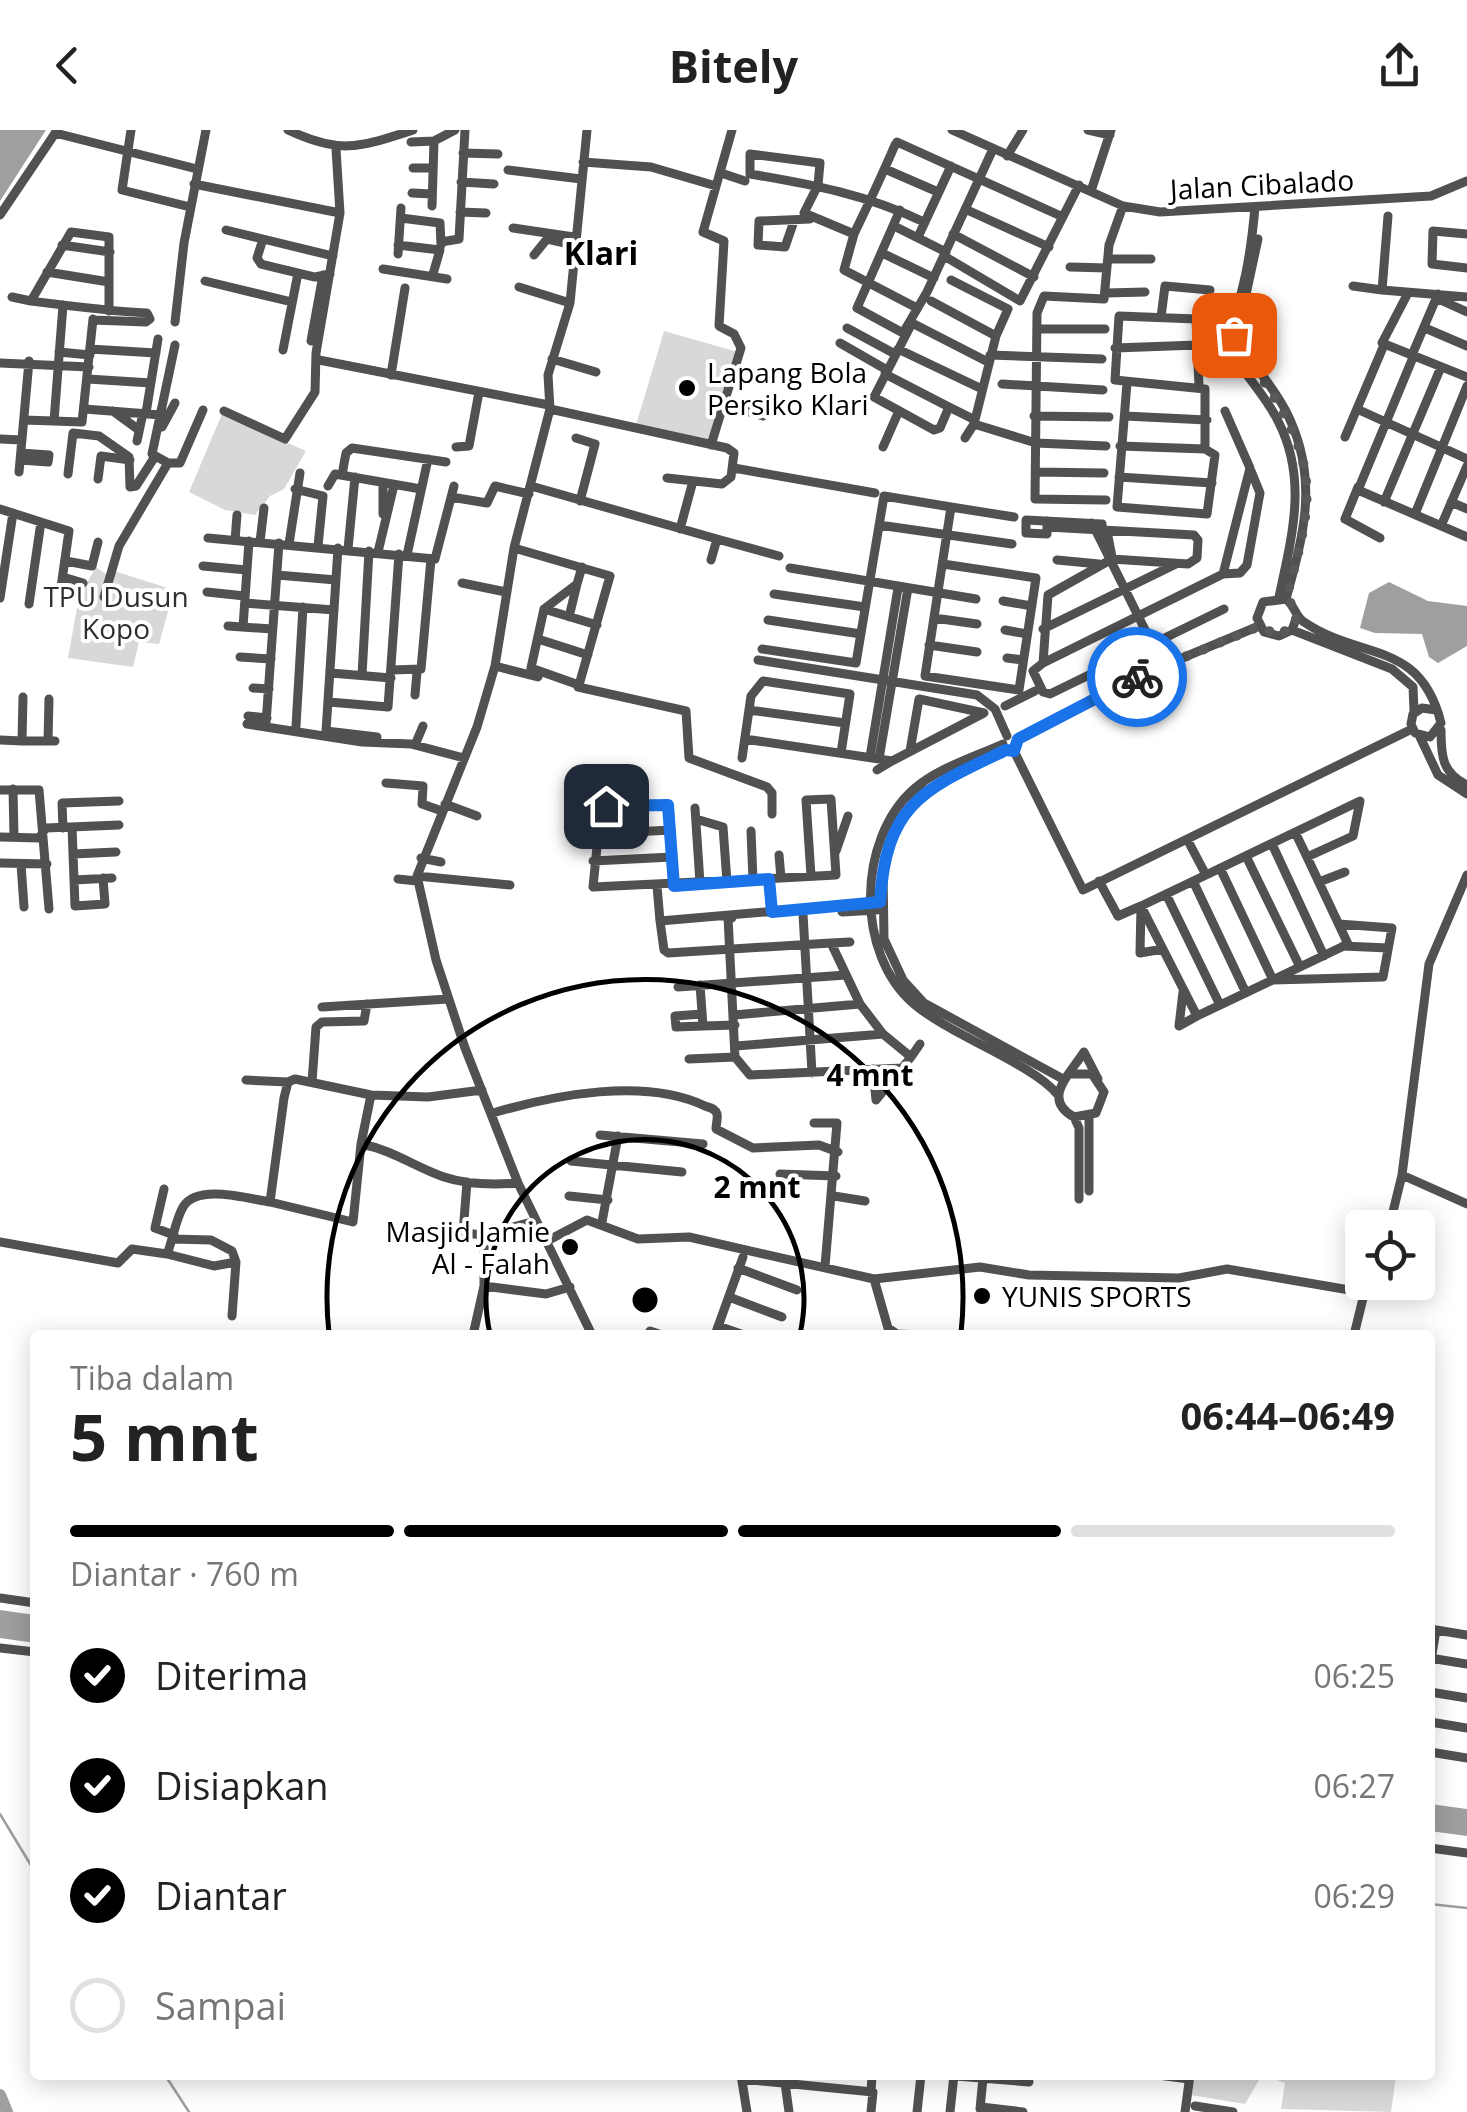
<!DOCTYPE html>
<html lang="id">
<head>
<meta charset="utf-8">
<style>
	body { margin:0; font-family:"Open Sans",sans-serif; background:#f6f6f6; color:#222; height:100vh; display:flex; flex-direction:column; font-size:38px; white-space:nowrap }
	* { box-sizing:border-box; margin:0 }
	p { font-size:32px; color:#767676 }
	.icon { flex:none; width:55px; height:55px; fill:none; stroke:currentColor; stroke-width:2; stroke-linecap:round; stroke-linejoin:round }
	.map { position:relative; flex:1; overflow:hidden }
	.drawer { position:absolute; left:30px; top:1200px; width:1405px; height:750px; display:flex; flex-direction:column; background:#fff; border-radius:10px; box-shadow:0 5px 25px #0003 }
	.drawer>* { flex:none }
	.fabs { position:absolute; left:1345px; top:1080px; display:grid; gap:20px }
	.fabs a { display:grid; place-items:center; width:90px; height:90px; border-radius:10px; background:#fff; box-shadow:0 5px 25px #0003; font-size:50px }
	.pin { position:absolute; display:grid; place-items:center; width:85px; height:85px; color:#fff; margin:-42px; border-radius:20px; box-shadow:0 5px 15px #0006 }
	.courier { position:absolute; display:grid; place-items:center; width:100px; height:100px; margin:-50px; border:8px solid #1a73e8; border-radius:50%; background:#fff; color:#222; box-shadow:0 2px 12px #0007 }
	.head em { font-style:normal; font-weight:700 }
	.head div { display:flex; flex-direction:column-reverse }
	.head { display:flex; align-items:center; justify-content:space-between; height:170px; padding:0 40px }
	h1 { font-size:65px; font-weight:700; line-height:75px }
	.bar { display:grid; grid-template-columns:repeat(4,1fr); gap:15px 10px; align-content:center; height:120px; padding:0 40px }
	.bar i { height:12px; border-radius:8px; background:#e0e0e0 }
	.bar .active { background:#000 }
	.bar p { grid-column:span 4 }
	ol { padding:0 40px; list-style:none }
	li { display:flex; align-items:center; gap:30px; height:110px }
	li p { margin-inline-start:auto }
	li .icon { padding:10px; border-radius:50%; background:#000; color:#fff; stroke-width:4 }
	li:last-child { color:#767676 }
	li i { width:55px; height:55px; border:5px solid #e0e0e0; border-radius:50% }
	header { display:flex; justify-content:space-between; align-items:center; height:130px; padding:0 40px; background:#fff; font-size:45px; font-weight:700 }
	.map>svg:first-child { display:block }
	.green { fill:#d8d8d8 }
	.water { fill:#9f9f9f }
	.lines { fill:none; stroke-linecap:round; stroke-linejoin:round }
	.stream { stroke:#9f9f9f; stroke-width:2.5 }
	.river { stroke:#9f9f9f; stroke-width:12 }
	.minor { stroke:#515151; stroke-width:9 }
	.done { stroke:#595959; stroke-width:10; stroke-dasharray:0 18 }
	.route { stroke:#1a73e8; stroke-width:12 }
	.ring { fill:none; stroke:#000; stroke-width:5 }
	.poi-dot { fill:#000; stroke:#fff; stroke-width:4 }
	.labels { text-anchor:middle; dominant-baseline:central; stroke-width:8; stroke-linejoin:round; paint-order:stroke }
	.street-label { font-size:28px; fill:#000; stroke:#fff }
	.poi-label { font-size:28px; fill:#000; stroke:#fff; text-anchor:start }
	.park-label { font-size:28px; fill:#2f2f2f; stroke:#fff }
	.quarter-label { font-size:32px; font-weight:bold; fill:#000; stroke:#fff }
	.centre { fill:#000; stroke:#fff; stroke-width:5 }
	.ring-label { font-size:30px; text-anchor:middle; font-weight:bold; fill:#000; stroke:#fff; stroke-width:8; stroke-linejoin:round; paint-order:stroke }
</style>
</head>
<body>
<header><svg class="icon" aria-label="back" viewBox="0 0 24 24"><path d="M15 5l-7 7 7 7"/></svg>Bitely<svg class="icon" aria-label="share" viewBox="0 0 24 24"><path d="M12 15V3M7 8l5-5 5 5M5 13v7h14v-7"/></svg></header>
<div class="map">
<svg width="1467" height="1982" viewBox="0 0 1467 1982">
	<rect width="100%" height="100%" fill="#fff"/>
	<path class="green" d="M 664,201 L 738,222 L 710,313 L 636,295 Z
		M 222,284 L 306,321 L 284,359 L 270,366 L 255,385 L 225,380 L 189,362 Z
		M 96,437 L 106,444 L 108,439 L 174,460 L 159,514 L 139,512 L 133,537 L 68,528 L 79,467 Z
		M 1194,1945 L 1262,1945 L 1245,1974 L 1191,1965 Z
		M 1263,1945 L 1396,1945 L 1391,1982 L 1281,1979 L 1285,1953 Z"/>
	<path class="water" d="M 0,0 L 46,0 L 0,71 Z
		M 1389,452 L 1428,471 L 1467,476 L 1467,516 L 1438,533 L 1429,527 L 1422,504 L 1375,503 L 1360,498 L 1369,463 Z
		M 0,1480 L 35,1485 L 35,1513 L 0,1508 Z
		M 1430,1674 L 1467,1679 L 1467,1706 L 1430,1701 Z"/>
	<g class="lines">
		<path class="stream" d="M 0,1684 L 35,1742
			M 1430,1774 L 1467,1778
			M 165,1945 L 189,1982"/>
		<path class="river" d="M 0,1965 L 7,1982"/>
		<path class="minor" d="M 131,0 L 122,60 L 190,77
			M 288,0 C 341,25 360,17 413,0
			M 587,0 L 570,173 L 548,245 L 550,279 L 514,418 L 495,536 L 477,597 L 417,746 L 436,830 L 465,918 L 518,1053 L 592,1205
			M 952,0 L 1123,76 L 1160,82 L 1431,66 L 1467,51
			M 1088,0 L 1110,5
			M 55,3 L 197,39
			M 411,12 L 434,11
			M 463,23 L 498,24
			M 1007,26 L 1023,0
			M 583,32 L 651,37 L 716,56
			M 413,38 L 433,38
			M 885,39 L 938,62
			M 508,40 L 581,49
			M 721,43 L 745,51
			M 461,52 L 494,54
			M 194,54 L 340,83
			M 1091,61 L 1111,0
			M 412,63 L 432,64
			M 432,76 L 434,11 L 455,0
			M 965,79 L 1049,117
			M 900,80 L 857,178 L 903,203 L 927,162 L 993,19
			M 460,82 L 486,83
			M 0,85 L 56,2
			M 1388,86 L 1382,160 L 1467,167
			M 401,88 L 440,93 L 441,115
			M 794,91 L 785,117 L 758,115 L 759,91 L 810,89
			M 924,92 C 868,65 811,54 750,44 L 750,24 L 820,33 L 818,55 L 804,83 L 854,104 C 868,75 882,45 895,15 L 897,12 L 1063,87
			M 894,96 L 946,122
			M 513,98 L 574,107
			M 226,100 L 263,109
			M 854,104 L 844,140 L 917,178
			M 953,104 L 1034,147
			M 1467,104 L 1433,101 L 1432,134 L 1467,138
			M 918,107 L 951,36
			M 441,112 L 459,109 L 465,0
			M 62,115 L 110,122
			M 398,115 L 440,120 L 433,144
			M 882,123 L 934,148
			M 398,124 L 401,78
			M 534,125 L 547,109 L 574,115
			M 944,126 L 1020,171 L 1079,55
			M 1108,129 L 1151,129
			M 1070,137 L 1107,138
			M 383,139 L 447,149
			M 47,142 L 109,152
			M 330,144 L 315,147 L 261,134 L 257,128 L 263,109 L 333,126
			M 951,150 L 1008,179 L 996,206
			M 205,151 L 292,172
			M 1353,156 L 1382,160
			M 519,157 L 570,173
			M 1107,163 L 1145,162
			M 1408,163 L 1382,213 L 1467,247
			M 12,167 L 31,171
			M 1436,168 L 1467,182
			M 931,171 L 996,206 L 974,294 L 1036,313 L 1106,316
			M 1161,187 L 1165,156 L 1210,160
			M 93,190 L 146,192 L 150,189 L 147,183 C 108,181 70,176 31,171 L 71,102 L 109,107 L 109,181
			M 175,192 L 184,113 L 206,0
			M 847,198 L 895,224
			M 1425,198 L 1467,216
			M 1037,199 L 1105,199
			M 1237,206 L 1258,109
			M 1225,209 C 1244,168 1251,122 1255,77
			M 311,211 L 323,145
			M 840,213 L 887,240
			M 1240,213 C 1256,239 1280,265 1291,292 C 1318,354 1303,407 1286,469
			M 1115,218 L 1225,214
			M 90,219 L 156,223
			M 898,219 L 982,259
			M 283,220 L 298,143
			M 1230,220 C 1244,244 1266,266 1278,291 C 1308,349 1292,406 1279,467
			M 59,222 L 90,225
			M 990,225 L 1102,229
			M 1412,225 L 1438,164
			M 1414,225 L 1358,360 L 1467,407
			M 552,229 L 596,242
			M 319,230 L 549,275
			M 0,233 L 89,237
			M 885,244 L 949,277
			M 391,245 L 405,158
			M 88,249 L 151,253
			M 1002,254 L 1103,260
			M 1199,256 L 1196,189 L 1119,186 L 1115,250 L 1205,259 L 1205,319
			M 725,275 L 763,286
			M 85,279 L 161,285
			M 550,279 L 727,318 L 734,323 L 731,347 L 722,354 L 667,348
			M 1357,279 L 1467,329
			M 113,281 L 139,300
			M 224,281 L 285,309 L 315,262 L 316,223 L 340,83 L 336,19
			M 146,283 L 158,209
			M 1034,286 L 1109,287
			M 1125,286 L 1207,290
			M 973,289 L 949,277 L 940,298 L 934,300 L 874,267 L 912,193 L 988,232
			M 24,290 L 82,292 L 93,189
			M 54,291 L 63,175
			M 162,297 L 175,273
			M 1345,307 L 1384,215
			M 576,308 L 595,314 L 580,371
			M 965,308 L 974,294
			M 0,309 L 22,310
			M 137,311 L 143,283
			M 711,315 L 741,218 L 734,204 L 719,196 L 724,111 L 703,102 L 732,0
			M 1120,316 L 1205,319 L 1215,325 L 1207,384 L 1117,377 L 1127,253
			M 456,317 L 469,316 L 479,262
			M 883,317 L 898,283
			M 21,323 L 49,325
			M 21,330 L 48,332 L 49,325
			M 168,333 L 180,333 L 203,280
			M 734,338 L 875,363
			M 19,342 L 29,231
			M 1037,342 L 1104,343
			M 68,344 L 73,303 L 99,306 L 129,327 L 130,357 L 136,356 L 154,328
			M 342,345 L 346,323 L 352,318 L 446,332
			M 1119,347 L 1212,353
			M 98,349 L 101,326 L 130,330
			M 328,356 L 335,344 L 421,359
			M 531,356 L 717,409 L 711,430
			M 1358,357 L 1345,389 L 1380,408
			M 295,359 L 323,366 L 318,416
			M 451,367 L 487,373 L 495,356 L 529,364
			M 1106,370 L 1035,369 L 1037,183 L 1044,166 L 1104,169 L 1109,115 L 1123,76
			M 1384,372 L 1441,237
			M 1451,372 L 1467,379
			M 0,379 L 69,401 L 61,457
			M 383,384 L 383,353
			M 1415,384 L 1467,256
			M 1092,393 L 1163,536 L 1259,496
			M 879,395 L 1012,414
			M 1441,396 L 1467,336
			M 1047,397 L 1102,400 L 1102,394 L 1026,390 L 1026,403 L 1047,404 L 1047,391
			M 680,399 L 693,351
			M 1102,400 L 1194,405 L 1198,410 L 1197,428 L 1188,434 L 1112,429 L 1048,465 L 1043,533 L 1223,444 L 1250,338 L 1225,281
			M 1107,401 L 1113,432
			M 208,408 L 435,429 L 454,356
			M 717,409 L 779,426
			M 235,410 L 237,385
			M 260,412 L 264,378
			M 289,414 L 300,343
			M 338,418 L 326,601 L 377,607
			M 514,418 L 610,446 L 579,555 L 531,538 L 544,479 L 577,454 L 582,437
			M 348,419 L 355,347
			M 378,422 L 394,355
			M 407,425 L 428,329
			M 1057,430 L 1099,434
			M 66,431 L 92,436 L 98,412
			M 943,434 L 1036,448 L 1019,560 L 925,546 L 951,377 L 1014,387
			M 203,436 L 247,440
			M 790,438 L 976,469
			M 1223,444 L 1240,443 L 1247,435 L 1260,363 L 1251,341
			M 277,445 L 336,450
			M 63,447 L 83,453
			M 462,453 L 506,462
			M 207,462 L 245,466
			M 774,464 L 865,477
			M 104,467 L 119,416 L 168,333 L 152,324 L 175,215
			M 0,468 L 13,383
			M 1003,471 L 1032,476
			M 245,473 L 334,480
			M 29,474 L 41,392
			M 544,479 L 597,495
			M 1297,486 L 1292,500 L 1279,506 L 1264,502 L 1257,488 L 1263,472 L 1286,469 C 1295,476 1295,486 1304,492 C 1361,531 1420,509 1441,593 L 1430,607 L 1415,603 L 1411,594 L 1413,584 L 1422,578 L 1436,580
			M 569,487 L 577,454
			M 934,488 L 977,494
			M 768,490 L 861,504
			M 228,496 L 272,499
			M 243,497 L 249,411
			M 1043,499 L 1176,434
			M 1005,500 L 1027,504
			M 1292,500 L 1392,539 L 1413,557 L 1414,581
			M 538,509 L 588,525
			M 929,515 L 977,522
			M 762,519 L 856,533 L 884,366 L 951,377
			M 240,527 L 271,529
			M 1007,528 L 1023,530
			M 758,530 L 977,565 L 995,579 L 1007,606
			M 1043,533 L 1033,541 L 1043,562 L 1050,564 L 1224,479
			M 495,536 L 538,547
			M 392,540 L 421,539 L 431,429
			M 331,543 L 391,548
			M 362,545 L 369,421
			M 578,557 L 686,581 L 689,628 L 767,657 L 772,663 L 772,684
			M 253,558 L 269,559
			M 415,565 L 417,542
			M 329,572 L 388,577 L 399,424
			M 1005,576 L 1035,561
			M 749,580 L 845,593
			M 248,586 L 267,588
			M 266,593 L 279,413
			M 247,594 L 362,612 L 411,614 L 464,628
			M 296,596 L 303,477
			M 1441,600 C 1441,626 1442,643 1467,655
			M 1420,607 L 1438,645 L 1467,664
			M 745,609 L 892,631 L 984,583 L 919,569 L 910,621
			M 1018,609 L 1163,536
			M 0,610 L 22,611 L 23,567
			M 22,611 L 55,611
			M 48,611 L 49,569
			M 1003,614 C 974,627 938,638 914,659 C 857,709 855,824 914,874 C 950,905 1033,934 1057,964
			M 415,615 L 423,596
			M 1006,620 L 920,664 L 897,693 L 883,740 L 884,809 L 903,850 L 924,873 L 1063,949
			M 1014,621 L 1083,760 L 1412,599
			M 870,627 L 898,458
			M 742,628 L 751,566 L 763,551 L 850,564 L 841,623
			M 879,629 L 908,458
			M 877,640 L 892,631
			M 386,653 L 423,656 L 422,674 L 442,681
			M 13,659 L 14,707
			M 0,660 L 39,660 L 49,779
			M 445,674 L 477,686
			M 695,678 L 700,753
			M 696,689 L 723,697 L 727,752
			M 72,697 L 75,776 L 105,774 L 103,748
			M 63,698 L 62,673 L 119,671
			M 751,701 L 753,750
			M 595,704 L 671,700
			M 0,707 L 39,708 L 46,698 L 119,695
			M 1272,714 L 1324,826
			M 836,721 L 848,686
			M 73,724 L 116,722
			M 1246,726 L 1300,837
			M 421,728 L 441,732
			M 593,731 L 672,727
			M 0,733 L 47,734
			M 21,734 L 24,777
			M 1220,738 L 1273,850 L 1383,847 L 1392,798 L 1339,794
			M 1206,745 L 1360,671 L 1353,706 L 1307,727 L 1295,702
			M 417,746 L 510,755
			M 781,748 L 836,745 L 831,669 L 806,670 L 811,746
			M 398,749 L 417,751
			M 769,749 L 772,783
			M 74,750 L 112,748
			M 1099,751 L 1118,786 L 1141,776 L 1197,886 L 1348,814 L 1307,727
			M 1193,751 L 1246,863
			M 1319,752 L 1345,742
			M 657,756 L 660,791
			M 674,756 L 668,675 L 601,677 L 593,757 L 781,748 L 779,725
			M 1166,764 L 1220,875
			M 842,782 L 877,780
			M 803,784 L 812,943
			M 732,788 L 728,787 L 735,927 L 750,945 L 903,938
			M 831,813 L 850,812
			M 1343,816 L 1388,818
			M 1163,819 L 1140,823 L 1141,776 L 1206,745 L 1187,709
			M 700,855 L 703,896 L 735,895
			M 678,857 L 846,845
			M 1183,862 L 1179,896 L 1197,886
			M 322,877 L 448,869
			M 702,884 L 675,886 L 676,897 L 703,896
			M 734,885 L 860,874
			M 736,916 L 883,904
			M 911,927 L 920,914
			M 689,929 L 735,927
			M 873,939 L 876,970 L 911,927 L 883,904 L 860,874 L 831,813 L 668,823 L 664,820 L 660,791 L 880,772
			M 1070,944 L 1092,944 L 1104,962 L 1096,983 L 1074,987 C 1041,969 1070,944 1084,922 L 1098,949
			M 246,950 L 288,952
			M 312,952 L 316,897 L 322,892 L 364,891 L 367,874
			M 371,965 L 361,1014 C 393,1020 415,1037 444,1047 C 468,1055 493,1055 518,1053
			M 493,983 C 554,965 645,947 705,976 C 710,978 715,978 717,984 C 718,989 716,994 716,999 L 753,1018 L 819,1015 L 838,1022
			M 1074,987 L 1079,998 L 1079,1069
			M 814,993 L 837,993 L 825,1136
			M 600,1005 L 703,1014
			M 571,1031 L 682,1042
			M 780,1044 L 836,1046
			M 1402,1045 L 1467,1074
			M 467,1052 L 463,1103 L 484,1105 L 535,1091
			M 164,1059 L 155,1098 L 174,1105
			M 1089,1061 L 1089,987
			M 569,1066 L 608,1070
			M 834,1066 L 865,1071
			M 270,1072 L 353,1092 L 361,1014
			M 602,1092 L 618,1006
			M 1389,1098 L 1402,1045 L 1429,834 L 1467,745
			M 172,1109 L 211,1110 L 232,1121 L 236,1132 L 232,1186
			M 547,1111 L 587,1090 L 638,1109 L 689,1107 L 874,1149 L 980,1137 L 1029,1145 L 1179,1148 L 1227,1139 L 1361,1162
			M 0,1112 L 118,1133 L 132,1119 L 167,1124 C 173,1110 175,1091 183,1077 C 197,1053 249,1069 270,1072 L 284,968 L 288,952 L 295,949 L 371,965 L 428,967 L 482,960
			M 167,1124 L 214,1136 L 236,1132
			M 738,1138 L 797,1160
			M 874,1149 L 888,1198 L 897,1204 L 921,1205
			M 484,1156 L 546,1164 L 570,1157
			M 729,1167 L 782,1187
			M 718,1196 L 744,1205
			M 650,1201 L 662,1205
			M 473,1205 L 484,1156 L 484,1105
			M 715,1205 L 743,1127
			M 1354,1205 L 1367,1152
			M 0,1468 L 35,1473
			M 1430,1499 L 1467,1505
			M 0,1518 L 35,1522
			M 1430,1528 L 1467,1534
			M 1430,1536 L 1436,1500
			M 1430,1562 L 1467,1568
			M 1430,1592 L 1467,1598
			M 1430,1622 L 1467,1628
			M 1430,1718 L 1467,1723
			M 741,1945 L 747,1982
			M 944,1945 L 1029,1952
			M 1158,1945 L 1189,1949
			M 742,1949 L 873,1962 L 871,1982
			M 785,1953 L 789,1982
			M 871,1962 L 872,1945
			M 1195,1976 L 1233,1982
			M 981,1977 L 1023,1982
			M 980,1979 L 983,1948
			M 917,1982 L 921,1945
			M 950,1982 L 954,1945
			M 1185,1982 L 1190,1945"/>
	</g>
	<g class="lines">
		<path class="done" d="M 1137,547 L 1260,496 L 1278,506 L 1296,493 L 1296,479 L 1286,468 C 1313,373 1321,335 1263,250 C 1254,236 1245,216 1234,205"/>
		<path class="route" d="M 606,676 L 668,675 L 674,756 L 769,749 L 772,782 L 880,772 C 886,673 924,659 1006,620 L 1014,621 L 1018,609 L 1137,547"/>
	</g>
	<g class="ring">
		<path d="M490 1204A159 159 0 1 1 800 1204"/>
		<path d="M329 1203A318 318 0 1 1 961 1203"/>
	</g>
	<g class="poi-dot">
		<circle cx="687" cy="258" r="10"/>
		<circle cx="570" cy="1117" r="10"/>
		<circle cx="982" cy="1166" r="10"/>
	</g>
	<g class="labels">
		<g class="street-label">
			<text transform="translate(1262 54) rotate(-3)">Jalan Cibalado</text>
		</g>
		<g class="poi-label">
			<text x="707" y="242">Lapang Bola<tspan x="707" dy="32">Persiko Klari</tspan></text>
			<text x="550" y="1101" text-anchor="end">Masjid Jamie<tspan x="550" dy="32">Al - Falah</tspan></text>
			<text x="1002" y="1166">YUNIS SPORTS</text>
		</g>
		<g class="park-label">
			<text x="116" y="466">TPU Dusun<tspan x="116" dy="32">Kopo</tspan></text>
		</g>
		<g class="quarter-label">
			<text x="601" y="122">Klari</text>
		</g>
	</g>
	<circle cx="645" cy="1170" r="15" class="centre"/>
	<g class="ring-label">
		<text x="870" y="956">4 mnt</text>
		<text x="757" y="1068">2 mnt</text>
	</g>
</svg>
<div class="fabs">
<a><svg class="icon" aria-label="locate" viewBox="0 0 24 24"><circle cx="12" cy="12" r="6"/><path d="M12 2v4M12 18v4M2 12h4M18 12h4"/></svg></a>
</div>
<div class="pin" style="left:1234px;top:205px;background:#ea580c"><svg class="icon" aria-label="bag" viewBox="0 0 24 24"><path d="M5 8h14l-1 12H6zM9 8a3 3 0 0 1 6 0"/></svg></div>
<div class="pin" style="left:606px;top:676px;background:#1f2937"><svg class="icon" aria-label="home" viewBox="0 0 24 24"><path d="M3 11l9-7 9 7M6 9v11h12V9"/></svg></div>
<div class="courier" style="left:1137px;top:547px"><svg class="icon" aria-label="bike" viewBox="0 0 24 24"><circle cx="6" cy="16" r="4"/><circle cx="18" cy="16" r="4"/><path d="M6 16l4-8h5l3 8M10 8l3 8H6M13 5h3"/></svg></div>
<section class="drawer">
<div class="head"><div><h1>5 mnt</h1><p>Tiba dalam</p></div><em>06:44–06:49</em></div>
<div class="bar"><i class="active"></i><i class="active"></i><i class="active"></i><i></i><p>Diantar · 760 m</p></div>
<ol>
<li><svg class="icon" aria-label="check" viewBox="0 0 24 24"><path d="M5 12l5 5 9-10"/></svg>Diterima<p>06:25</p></li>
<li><svg class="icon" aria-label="check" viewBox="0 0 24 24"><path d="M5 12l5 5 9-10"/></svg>Disiapkan<p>06:27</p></li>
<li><svg class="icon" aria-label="check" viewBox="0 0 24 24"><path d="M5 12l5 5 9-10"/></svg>Diantar<p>06:29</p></li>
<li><i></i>Sampai</li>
</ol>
</section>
</div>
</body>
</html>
